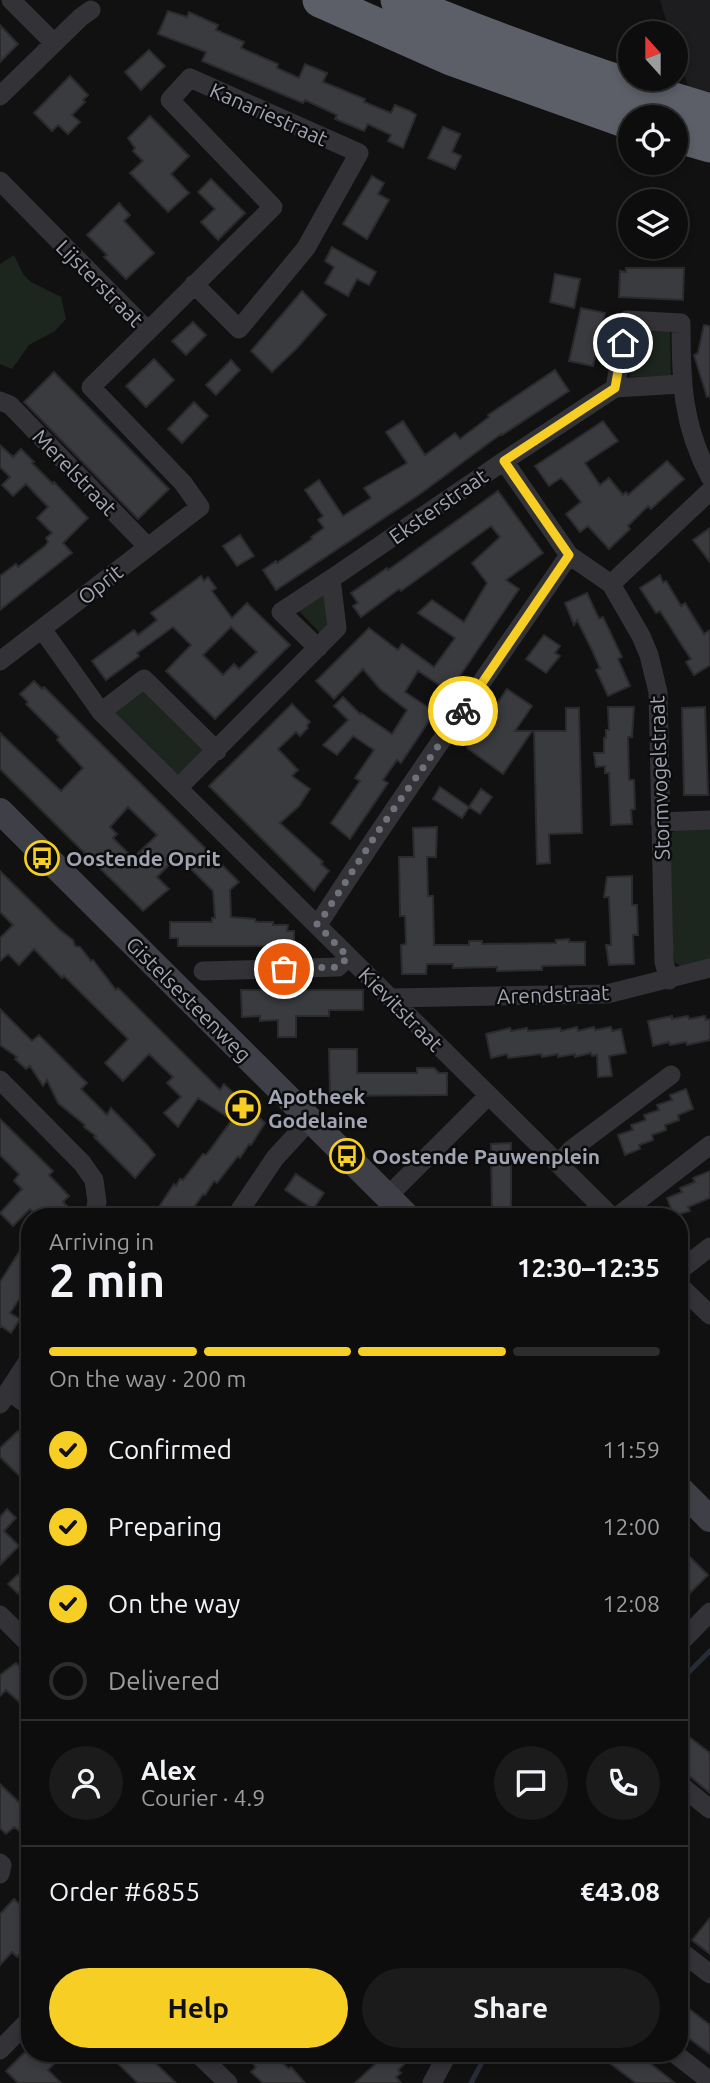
<!DOCTYPE html>
<html lang="en">
<head>
<meta charset="utf-8">
<style>
	body { margin:0; font-family:Ubuntu,sans-serif; background:#1b1b1c; color:#f1f3f6; height:100vh; display:flex; flex-direction:column; font-size:26px; white-space:nowrap }
	* { box-sizing:border-box; margin:0 }
	p { font-size:23px; color:#9a9c9e }
	.icon { flex:none; width:38px; height:38px; fill:none; stroke:currentColor; stroke-width:2; stroke-linecap:round; stroke-linejoin:round }
	.map { position:relative; flex:1; overflow:hidden }
	.drawer { position:absolute; left:21px; top:1208px; width:667px; height:854px; display:flex; flex-direction:column; background:#0d0d0e; border-radius:28px; box-shadow:0 4px 10px #0003,0 0 0 2px #2d2d2e }
	.drawer>* { flex:none }
	.needle { width:46px; rotate:339deg }
	.controls { position:absolute; left:618px; top:21px; display:grid; gap:14px }
	.controls a { display:grid; place-items:center; width:70px; height:70px; border-radius:50%; background:#0d0d0e; box-shadow:0 4px 10px #0003,0 0 0 2px #2d2d2e; font-size:35px }
	.pin { position:absolute; display:grid; place-items:center; width:60px; height:60px; color:#fff; margin:-30px; border:4px solid #fff; border-radius:50%; box-shadow:0 2px 7px #0007 }
	.courier { position:absolute; display:grid; place-items:center; width:70px; height:70px; margin:-35px; border:5px solid #f7cf24; border-radius:50%; background:#fff; color:#222; box-shadow:0 2px 9px #0007 }
	.summary em { font-style:normal; font-weight:600 }
	.summary div { display:flex; flex-direction:column-reverse }
	.summary { display:flex; align-items:center; justify-content:space-between; height:119px; padding:0 28px }
	h1 { font-size:46px; font-weight:600; line-height:52px }
	.bar { display:grid; grid-template-columns:repeat(4,1fr); gap:10px 7px; align-content:center; height:84px; padding:0 28px }
	.bar i { height:9px; border-radius:5px; background:#2d2d2e }
	.bar .on { background:#f7cf24 }
	.bar p { grid-column:span 4 }
	.line { display:flex; align-items:center; gap:18px; padding:0 28px; border-top:2px solid #2d2d2e }
	.line div { flex:1 }
	.round { display:grid; place-items:center; flex:none; width:74px; height:74px; border-radius:37px; background:#1b1b1c }
	ol { padding:0 28px; list-style:none }
	li { display:flex; align-items:center; gap:21px; height:77px }
	li p { margin-inline-start:auto }
	li .icon { padding:7px; border-radius:50%; background:#f7cf24; color:#111; stroke-width:4 }
	li:last-child { color:#9a9c9e }
	li i { width:38px; height:38px; border:4px solid #2d2d2e; border-radius:50% }
	.cta { display:flex; gap:14px; margin-top:auto; padding:14px 28px }
	.cta a { flex:1; height:80px; border-radius:42px; background:#f7cf24; color:#111; font-size:28px; font-weight:600; line-height:80px; text-align:center }
	.cta a+a { background:#1b1b1c; color:#f1f3f6 }
	.map>svg:first-child { display:block }
	.built { fill:#1d1d1f }
	.green { fill:#1d251f }
	.lines { fill:none; stroke-linecap:round; stroke-linejoin:round }
	.stream { stroke:#272d36; stroke-width:5 }
	.building { fill:#3a3b3f; stroke:#2b2b2e; stroke-width:2; fill-rule:evenodd }
	.minor { stroke:#323237; stroke-width:19 }
	.secondary { stroke:#3f4047; stroke-width:26 }
	.motorway { stroke:#5d5f68; stroke-width:35 }
	.done { stroke:#6f717b; stroke-width:7; stroke-dasharray:0 12.6 }
	.route { stroke:#f7cf24; stroke-width:9 }
	.labels { text-anchor:middle; dominant-baseline:central; stroke-width:5; stroke-linejoin:round; paint-order:stroke }
	.street-label { font-size:21px; fill:#a1a4b3; stroke:#0c0c0d }
	.poi-label { font-size:21px; font-weight:bold; fill:#a1a4b3; stroke:#0c0c0d; text-anchor:start }
</style>
</head>
<body>
<div class="map">
<svg width="710" height="2083" viewBox="0 0 710 2083">
	<rect width="100%" height="100%" fill="#111112"/>
	<path class="built" d="M 660,0 L 710,0 L 710,93 L 688,87 L 676,49 L 676,33 L 670,33 Z"/>
	<path class="green" d="M 14,255 L 23,274 L 31,282 L 61,297 L 66,319 L 55,331 L 29,345 L 12,369 L 0,364 L 0,264 Z
		M 631,329 L 670,330 L 671,376 L 630,377 Z
		M 325,593 L 327,627 L 321,634 L 299,611 Z
		M 142,690 L 204,749 L 178,776 L 114,712 Z
		M 710,825 L 710,960 L 681,966 L 673,962 L 670,836 L 675,829 Z"/>
	<g class="lines">
		<path class="stream" d="M 679,1682 L 710,1651
			M 471,2083 L 487,2053"/>
	</g>
	<path class="building" d="M 168,11 L 187,17 L 189,12 L 218,25 L 216,30 L 244,42 L 241,48 L 278,64 L 277,68 L 299,78 L 305,64 L 327,73 L 323,82 L 365,99 L 364,102 L 391,113 L 395,105 L 410,111 L 416,115 L 403,148 L 388,141 L 391,135 L 368,124 L 364,131 L 335,119 L 337,115 L 305,100 L 303,103 L 202,61 L 206,52 L 158,34 Z
		M 0,25 L 18,44 L 0,62 Z
		M 149,50 L 165,66 L 141,90 L 125,72 Z
		M 70,76 L 88,95 L 83,100 L 85,102 L 72,115 L 80,122 L 68,134 L 58,125 L 52,131 L 34,113 Z
		M 150,116 L 189,156 L 171,174 L 189,193 L 168,212 L 130,173 L 143,161 L 133,151 L 135,148 L 128,138 Z
		M 443,127 L 460,134 L 452,152 L 461,156 L 455,169 L 428,158 Z
		M 372,176 L 384,183 L 378,194 L 389,200 L 367,239 L 343,224 Z
		M 211,179 L 245,213 L 218,240 L 201,222 L 215,209 L 198,192 Z
		M 119,203 L 130,215 L 124,221 L 154,253 L 126,279 L 104,257 L 107,255 L 87,235 Z
		M 332,247 L 376,272 L 369,285 L 357,279 L 348,296 L 325,283 L 334,267 L 325,261 Z
		M 626,268 L 684,268 L 683,300 L 619,297 L 620,271 L 626,272 Z
		M 555,274 L 580,279 L 574,308 L 550,302 Z
		M 302,291 L 326,315 L 298,347 L 272,372 L 251,351 Z
		M 581,308 L 605,313 L 593,366 L 569,361 Z
		M 193,322 L 206,335 L 186,355 L 172,341 Z
		M 704,325 L 710,326 L 710,396 L 707,397 L 694,355 L 698,353 Z
		M 154,359 L 174,380 L 146,407 L 126,386 Z
		M 231,360 L 240,370 L 216,395 L 206,385 Z
		M 555,370 L 569,391 L 502,435 L 501,434 L 420,494 L 276,590 L 263,570 L 276,561 L 277,563 L 312,539 L 311,537 L 324,528 L 318,520 L 323,516 L 305,490 L 319,480 L 343,516 L 371,498 L 364,488 L 407,463 L 386,432 L 403,421 L 425,455 L 455,433 L 460,439 L 489,417 L 488,415 Z
		M 54,372 L 169,489 L 138,519 L 24,402 Z
		M 194,402 L 208,416 L 182,443 L 168,429 Z
		M 603,421 L 618,441 L 585,463 L 600,485 L 609,478 L 623,495 L 626,492 L 628,495 L 667,461 L 684,479 L 651,509 L 648,506 L 628,526 L 630,529 L 609,549 L 588,526 L 580,532 L 566,514 L 581,502 L 566,483 L 561,478 L 549,486 L 535,466 Z
		M 0,445 L 13,457 L 21,449 L 34,462 L 32,463 L 53,484 L 54,482 L 88,518 L 63,543 L 72,553 L 0,610 L 0,576 L 16,564 L 18,567 L 45,546 L 48,542 L 46,538 L 52,533 L 37,518 L 48,507 L 26,484 L 13,496 L 2,485 L 10,477 L 0,467 Z
		M 498,491 L 543,553 L 506,580 L 519,589 L 455,683 L 459,685 L 453,694 L 418,671 L 405,692 L 435,712 L 401,763 L 397,760 L 383,780 L 388,783 L 350,839 L 331,823 L 360,781 L 355,778 L 374,750 L 353,736 L 337,755 L 323,745 L 348,720 L 334,706 L 343,697 L 360,714 L 361,713 L 392,734 L 407,710 L 380,689 L 363,669 L 334,699 L 316,681 L 369,628 L 398,650 L 402,644 L 434,667 L 455,638 L 418,613 L 432,600 L 464,622 L 487,583 L 472,563 L 500,537 L 491,526 L 401,591 L 399,589 L 361,617 L 353,606 L 358,603 L 351,593 L 387,568 L 388,570 Z
		M 710,528 L 710,562 L 693,540 Z
		M 240,535 L 254,556 L 237,566 L 223,546 Z
		M 660,575 L 663,583 L 666,581 L 681,606 L 685,603 L 704,634 L 710,630 L 710,665 L 694,675 L 686,662 L 691,659 L 683,647 L 660,611 L 656,613 L 640,588 Z
		M 201,576 L 204,581 L 208,577 L 216,588 L 212,591 L 232,618 L 247,603 L 290,645 L 215,719 L 166,671 L 191,645 L 173,627 L 137,653 L 139,656 L 106,680 L 92,661 L 134,630 L 138,635 L 157,620 L 151,613 ZM 231,627 L 257,652 L 239,669 L 234,664 L 223,675 L 203,655 Z
		M 587,593 L 599,619 L 603,617 L 622,657 L 618,659 L 630,686 L 608,696 L 596,670 L 600,668 L 592,650 L 577,620 L 574,625 L 565,603 Z
		M 544,635 L 560,646 L 555,653 L 560,656 L 546,673 L 526,659 Z
		M 34,681 L 42,689 L 44,687 L 239,882 L 230,890 L 231,917 L 255,919 L 256,922 L 273,922 L 273,925 L 288,925 L 287,931 L 294,931 L 294,946 L 178,946 L 178,938 L 170,938 L 170,922 L 212,922 L 212,918 L 215,918 L 213,891 L 178,856 L 157,877 L 169,889 L 143,911 L 0,769 L 0,733 L 61,791 L 83,768 L 57,740 L 59,737 L 26,704 L 28,702 L 20,694 ZM 128,807 L 157,835 L 133,858 L 113,838 L 117,834 L 110,827 Z
		M 507,689 L 532,706 L 515,731 L 532,731 L 503,774 L 467,748 Z
		M 292,704 L 310,722 L 307,725 L 308,728 L 300,736 L 296,732 L 278,749 L 298,770 L 292,776 L 310,789 L 299,806 L 280,823 L 323,862 L 321,864 L 329,871 L 314,891 L 209,786 Z
		M 608,707 L 634,707 L 632,737 L 628,737 L 629,780 L 634,780 L 635,809 L 631,810 L 632,824 L 611,825 L 609,773 L 605,773 L 605,766 L 596,767 L 594,753 L 604,753 L 604,738 L 606,738 L 606,730 L 609,730 Z
		M 705,707 L 708,795 L 684,795 L 682,708 Z
		M 566,708 L 579,708 L 582,833 L 549,834 L 550,863 L 537,864 L 534,731 L 566,731 Z
		M 440,787 L 469,807 L 462,818 L 433,799 Z
		M 481,789 L 492,797 L 480,814 L 469,807 Z
		M 437,827 L 436,857 L 427,857 L 428,896 L 433,896 L 434,945 L 469,945 L 469,941 L 482,941 L 482,944 L 556,943 L 556,940 L 569,939 L 569,942 L 585,942 L 585,965 L 542,966 L 542,970 L 497,971 L 497,967 L 453,968 L 453,964 L 427,964 L 426,974 L 402,974 L 401,945 L 406,944 L 405,916 L 400,916 L 399,857 L 414,857 L 413,828 Z
		M 0,871 L 60,930 L 73,940 L 75,946 L 80,947 L 91,961 L 93,960 L 116,990 L 118,988 L 220,1090 L 224,1084 L 265,1123 L 251,1145 L 249,1144 L 240,1158 L 238,1156 L 217,1183 L 214,1181 L 205,1195 L 203,1194 L 188,1216 L 153,1216 L 174,1184 L 176,1186 L 180,1179 L 183,1180 L 203,1154 L 206,1155 L 232,1120 L 198,1098 L 178,1127 L 164,1113 L 181,1097 L 167,1083 L 173,1077 L 149,1054 L 123,1081 L 105,1063 L 128,1039 L 64,976 L 62,978 L 34,949 L 19,965 L 8,954 L 0,961 L 0,938 L 13,925 L 0,912 Z
		M 632,876 L 632,905 L 637,905 L 638,935 L 633,935 L 634,964 L 609,965 L 606,945 L 611,945 L 609,897 L 604,897 L 607,877 Z
		M 241,990 L 363,990 L 363,1010 L 329,1010 L 329,1016 L 296,1016 L 296,1037 L 278,1037 L 278,1020 L 260,1021 L 260,1016 L 242,1017 Z
		M 0,1009 L 32,1041 L 39,1035 L 87,1083 L 81,1089 L 107,1115 L 111,1108 L 147,1145 L 155,1155 L 135,1178 L 94,1137 L 96,1136 L 84,1127 L 85,1125 L 58,1103 L 47,1080 L 43,1086 L 30,1066 L 26,1069 L 15,1059 L 17,1057 L 0,1045 Z
		M 672,1016 L 672,1019 L 688,1016 L 689,1019 L 705,1016 L 706,1020 L 710,1019 L 710,1040 L 687,1045 L 686,1042 L 670,1045 L 669,1042 L 653,1046 L 648,1021 Z
		M 577,1027 L 578,1031 L 594,1027 L 595,1030 L 611,1027 L 612,1031 L 621,1029 L 626,1053 L 609,1056 L 612,1076 L 598,1077 L 597,1055 L 592,1056 L 591,1053 L 575,1057 L 575,1054 L 558,1057 L 558,1054 L 542,1057 L 541,1054 L 508,1058 L 507,1054 L 491,1058 L 486,1034 L 510,1028 L 511,1031 L 527,1028 L 528,1031 L 560,1028 L 561,1031 Z
		M 329,1049 L 357,1049 L 357,1073 L 417,1073 L 417,1068 L 434,1068 L 439,1073 L 447,1073 L 447,1095 L 330,1096 Z
		M 686,1089 L 693,1109 L 678,1115 L 679,1120 L 665,1125 L 666,1130 L 652,1135 L 653,1140 L 639,1145 L 640,1149 L 625,1155 L 618,1135 L 633,1130 L 631,1125 L 646,1120 L 644,1115 L 659,1110 L 657,1105 L 672,1100 L 670,1095 Z
		M 0,1119 L 53,1171 L 49,1175 L 69,1196 L 63,1202 L 68,1207 L 58,1216 L 37,1216 L 30,1209 L 13,1226 L 0,1213 L 22,1189 L 14,1181 L 19,1174 L 0,1155 Z
		M 511,1143 L 511,1216 L 492,1216 L 491,1144 Z
		M 710,1171 L 710,1198 L 688,1207 L 690,1211 L 674,1216 L 667,1198 L 682,1192 L 680,1188 L 695,1182 L 693,1178 Z
		M 296,1174 L 324,1193 L 313,1209 L 285,1190 Z
		M 21,1249 L 30,1256 L 30,1283 L 10,1313 L 20,1319 L 11,1333 L 1,1326 L 0,1328 L 0,1282 Z
		M 18,1431 L 30,1442 L 30,1486 L 0,1457 L 0,1448 Z
		M 7,1509 L 16,1518 L 4,1531 L 19,1546 L 0,1565 L 0,1517 Z
		M 679,1546 L 708,1575 L 679,1604 Z
		M 30,1563 L 30,1605 L 8,1584 Z
		M 16,1663 L 30,1676 L 30,1712 L 6,1690 L 0,1696 L 0,1675 Z
		M 679,1729 L 710,1753 L 710,1793 L 687,1774 L 679,1772 Z
		M 0,1784 L 30,1813 L 30,1839 L 14,1827 L 6,1834 L 0,1828 Z
		M 14,1899 L 30,1914 L 30,1943 L 17,1957 L 12,1952 L 0,1965 L 0,1914 Z
		M 710,1918 L 710,1954 L 692,1940 Z
		M 679,2001 L 710,2025 L 710,2054 L 679,2031 Z
		M 24,2053 L 65,2053 L 48,2070 L 61,2083 L 18,2083 L 6,2071 Z
		M 107,2053 L 145,2053 L 176,2083 L 138,2083 Z
		M 259,2053 L 271,2053 L 289,2069 L 291,2067 L 305,2083 L 263,2083 L 251,2072 L 256,2067 L 251,2061 Z
		M 387,2053 L 416,2053 L 398,2070 L 401,2073 L 396,2077 L 401,2083 L 355,2083 Z
		M 620,2053 L 637,2053 L 675,2083 L 636,2083 L 611,2064 Z"/>
	<g class="lines">
		<path class="minor" d="M 11,0 L 54,43
			M 0,96 L 81,17 L 91,10
			M 0,181 L 148,331 L 91,387 L 183,483 L 200,507 L 0,661
			M 148,331 L 273,207 L 170,100 L 190,78 L 359,153 L 306,248 L 239,329 L 194,284
			M 681,384 L 615,388 L 627,320 L 681,323 C 681,382 682,424 710,477
			M 0,401 L 10,405 L 148,547
			M 504,461 L 569,555 L 611,584 L 641,636 L 649,655 L 658,692 L 664,962 L 669,980
			M 611,584 L 710,491
			M 42,629 L 101,712 L 611,1216
			M 318,648 L 281,612 L 331,579
			M 101,712 L 144,679 L 217,751
			M 178,788 L 337,628 L 331,579 L 504,461 L 615,388
			M 660,822 L 710,820
			M 317,924 L 323,917 C 402,794 487,676 569,555
			M 203,971 L 338,967 L 348,957
			M 392,998 L 607,994 L 710,968
			M 0,1080 L 82,1163 L 94,1180 L 97,1202 L 94,1216
			M 558,1164 L 572,1149 L 671,1075
			M 387,1197 L 488,1096
			M 236,1216 L 275,1158 L 310,1120
			M 618,1216 L 710,1145
			M 679,1271 L 710,1247
			M 679,1285 L 710,1315
			M 9,1391 L 30,1407
			M 0,1404 L 30,1358
			M 0,1615 L 30,1645
			M 679,1644 L 710,1612
			M 679,1784 L 710,1809
			M 0,1863 L 2,1865 L 0,1874
			M 679,1950 L 710,1974
			M 0,2050 L 30,2019
			M 197,2053 L 228,2083
			M 674,2053 L 710,2081
			M 432,2083 L 448,2053"/>
		<path class="secondary" d="M 0,811 L 407,1216
			M 679,1488 L 710,1519"/>
		<path class="motorway" d="M 320,0 L 451,58 L 630,122
			M 398,0 C 500,42 604,80 710,111
			M 676,135 L 710,145"/>
	</g>
	<g class="lines">
		<path class="done" d="M 284,969 L 338,967 L 348,957 L 317,924 L 323,917 L 379,830 L 463,711"/>
		<path class="route" d="M 463,711 L 569,555 L 504,461 L 615,388 L 623,343"/>
	</g>
	<defs>
		<g id="bus-ring" transform="scale(1.75)"><circle r="9.5" fill="#0c0c0d" stroke="#f7cf24" stroke-width="1.5"/><path d="M-5-6H5V4H4V6H2V4H-2V6H-4V4H-5ZM-3.5-4V0h7V-4ZM-3.5 1.2v1.5H-2V1.2ZM2 1.2v1.5H3.5V1.2Z" fill="#f7cf24"/></g>
		<g id="pharmacy-ring" transform="scale(1.75)"><circle r="9.5" fill="#0c0c0d" stroke="#f7cf24" stroke-width="1.5"/><path d="M-2-6h4v4h4v4h-4v4h-4v-4h-4v-4h4Z" fill="#f7cf24"/></g>
	</defs>
	<g fill-rule="evenodd">
		<use href="#bus-ring" x="42" y="858"/>
		<use href="#pharmacy-ring" x="243" y="1108"/>
		<use href="#bus-ring" x="347" y="1156"/>
	</g>
	<g class="labels">
		<g class="street-label">
			<text transform="translate(269 114) rotate(24)">Kanariestraat</text>
			<text transform="translate(100 283) rotate(45)">Lijsterstraat</text>
			<text transform="translate(75 472) rotate(46)">Merelstraat</text>
			<text transform="translate(438 506) rotate(-35)">Eksterstraat</text>
			<text transform="translate(100 584) rotate(-38)">Oprit</text>
			<text transform="translate(659 778) rotate(-92)">Stormvogelstraat</text>
			<text transform="translate(553 994) rotate(-2)">Arendstraat</text>
			<text transform="translate(189 999) rotate(45)">Gistelsesteenweg</text>
			<text transform="translate(401 1009) rotate(45)">Kievitstraat</text>
		</g>
		<g class="poi-label">
			<text x="66" y="858">Oostende Oprit</text>
			<text x="268" y="1096">Apotheek<tspan x="268" dy="24">Godelaine</tspan></text>
			<text x="372" y="1156">Oostende Pauwenplein</text>
		</g>
	</g>
</svg>
<div class="controls">
<a><svg class="needle" viewBox="-14 -14 28 28"><path d="M0-13l5 13h-10z" fill="#e53935"/><path d="M0 13l5-13h-10z" fill="#9a9c9e"/></svg></a>
<a><svg class="icon" aria-label="locate" viewBox="0 0 24 24"><circle cx="12" cy="12" r="6"/><path d="M12 2v4M12 18v4M2 12h4M18 12h4"/></svg></a>
<a><svg class="icon" aria-label="layers" viewBox="0 0 24 24"><path d="M12 4l9 5-9 5-9-5zM3 14l9 5 9-5"/></svg></a>
</div>
<div class="pin" style="left:284px;top:969px;background:#ea580c"><svg class="icon" aria-label="bag" viewBox="0 0 24 24"><path d="M5 8h14l-1 12H6zM9 8a3 3 0 0 1 6 0"/></svg></div>
<div class="pin" style="left:623px;top:343px;background:#1f2937"><svg class="icon" aria-label="home" viewBox="0 0 24 24"><path d="M3 11l9-7 9 7M6 9v11h12V9"/></svg></div>
<div class="courier" style="left:463px;top:711px"><svg class="icon" aria-label="bike" viewBox="0 0 24 24"><circle cx="6" cy="16" r="4"/><circle cx="18" cy="16" r="4"/><path d="M6 16l4-8h5l3 8M10 8l3 8H6M13 5h3"/></svg></div>
<section class="drawer">
<div class="summary"><div><h1>2 min</h1><p>Arriving in</p></div><em>12:30–12:35</em></div>
<div class="bar"><i class="on"></i><i class="on"></i><i class="on"></i><i></i><p>On the way · 200 m</p></div>
<ol>
<li><svg class="icon" aria-label="check" viewBox="0 0 24 24"><path d="M5 12l5 5 9-10"/></svg>Confirmed<p>11:59</p></li>
<li><svg class="icon" aria-label="check" viewBox="0 0 24 24"><path d="M5 12l5 5 9-10"/></svg>Preparing<p>12:00</p></li>
<li><svg class="icon" aria-label="check" viewBox="0 0 24 24"><path d="M5 12l5 5 9-10"/></svg>On the way<p>12:08</p></li>
<li><i></i>Delivered</li>
</ol>
<div class="line" style="height:126px"><a class="round"><svg class="icon" aria-label="person" viewBox="0 0 24 24"><circle cx="12" cy="8" r="4"/><path d="M4 21q1-7 8-7t8 7"/></svg></a><div><b>Alex</b><p>Courier · 4.9</p></div><a class="round"><svg class="icon" aria-label="chat" viewBox="0 0 24 24"><path d="M4 5h16v11H9l-5 4z"/></svg></a><a class="round"><svg class="icon" aria-label="phone" viewBox="0 0 24 24"><path d="M5 4h4l2 5-3 2q2 4 5 5l2-3 5 2v4C11 20 4 13 5 4z"/></svg></a></div>
<div class="line" style="height:91px"><div>Order #6855</div><b>€43.08</b></div>
<div class="cta"><a>Help</a><a>Share</a></div>
</section>
</div>
</body>
</html>
